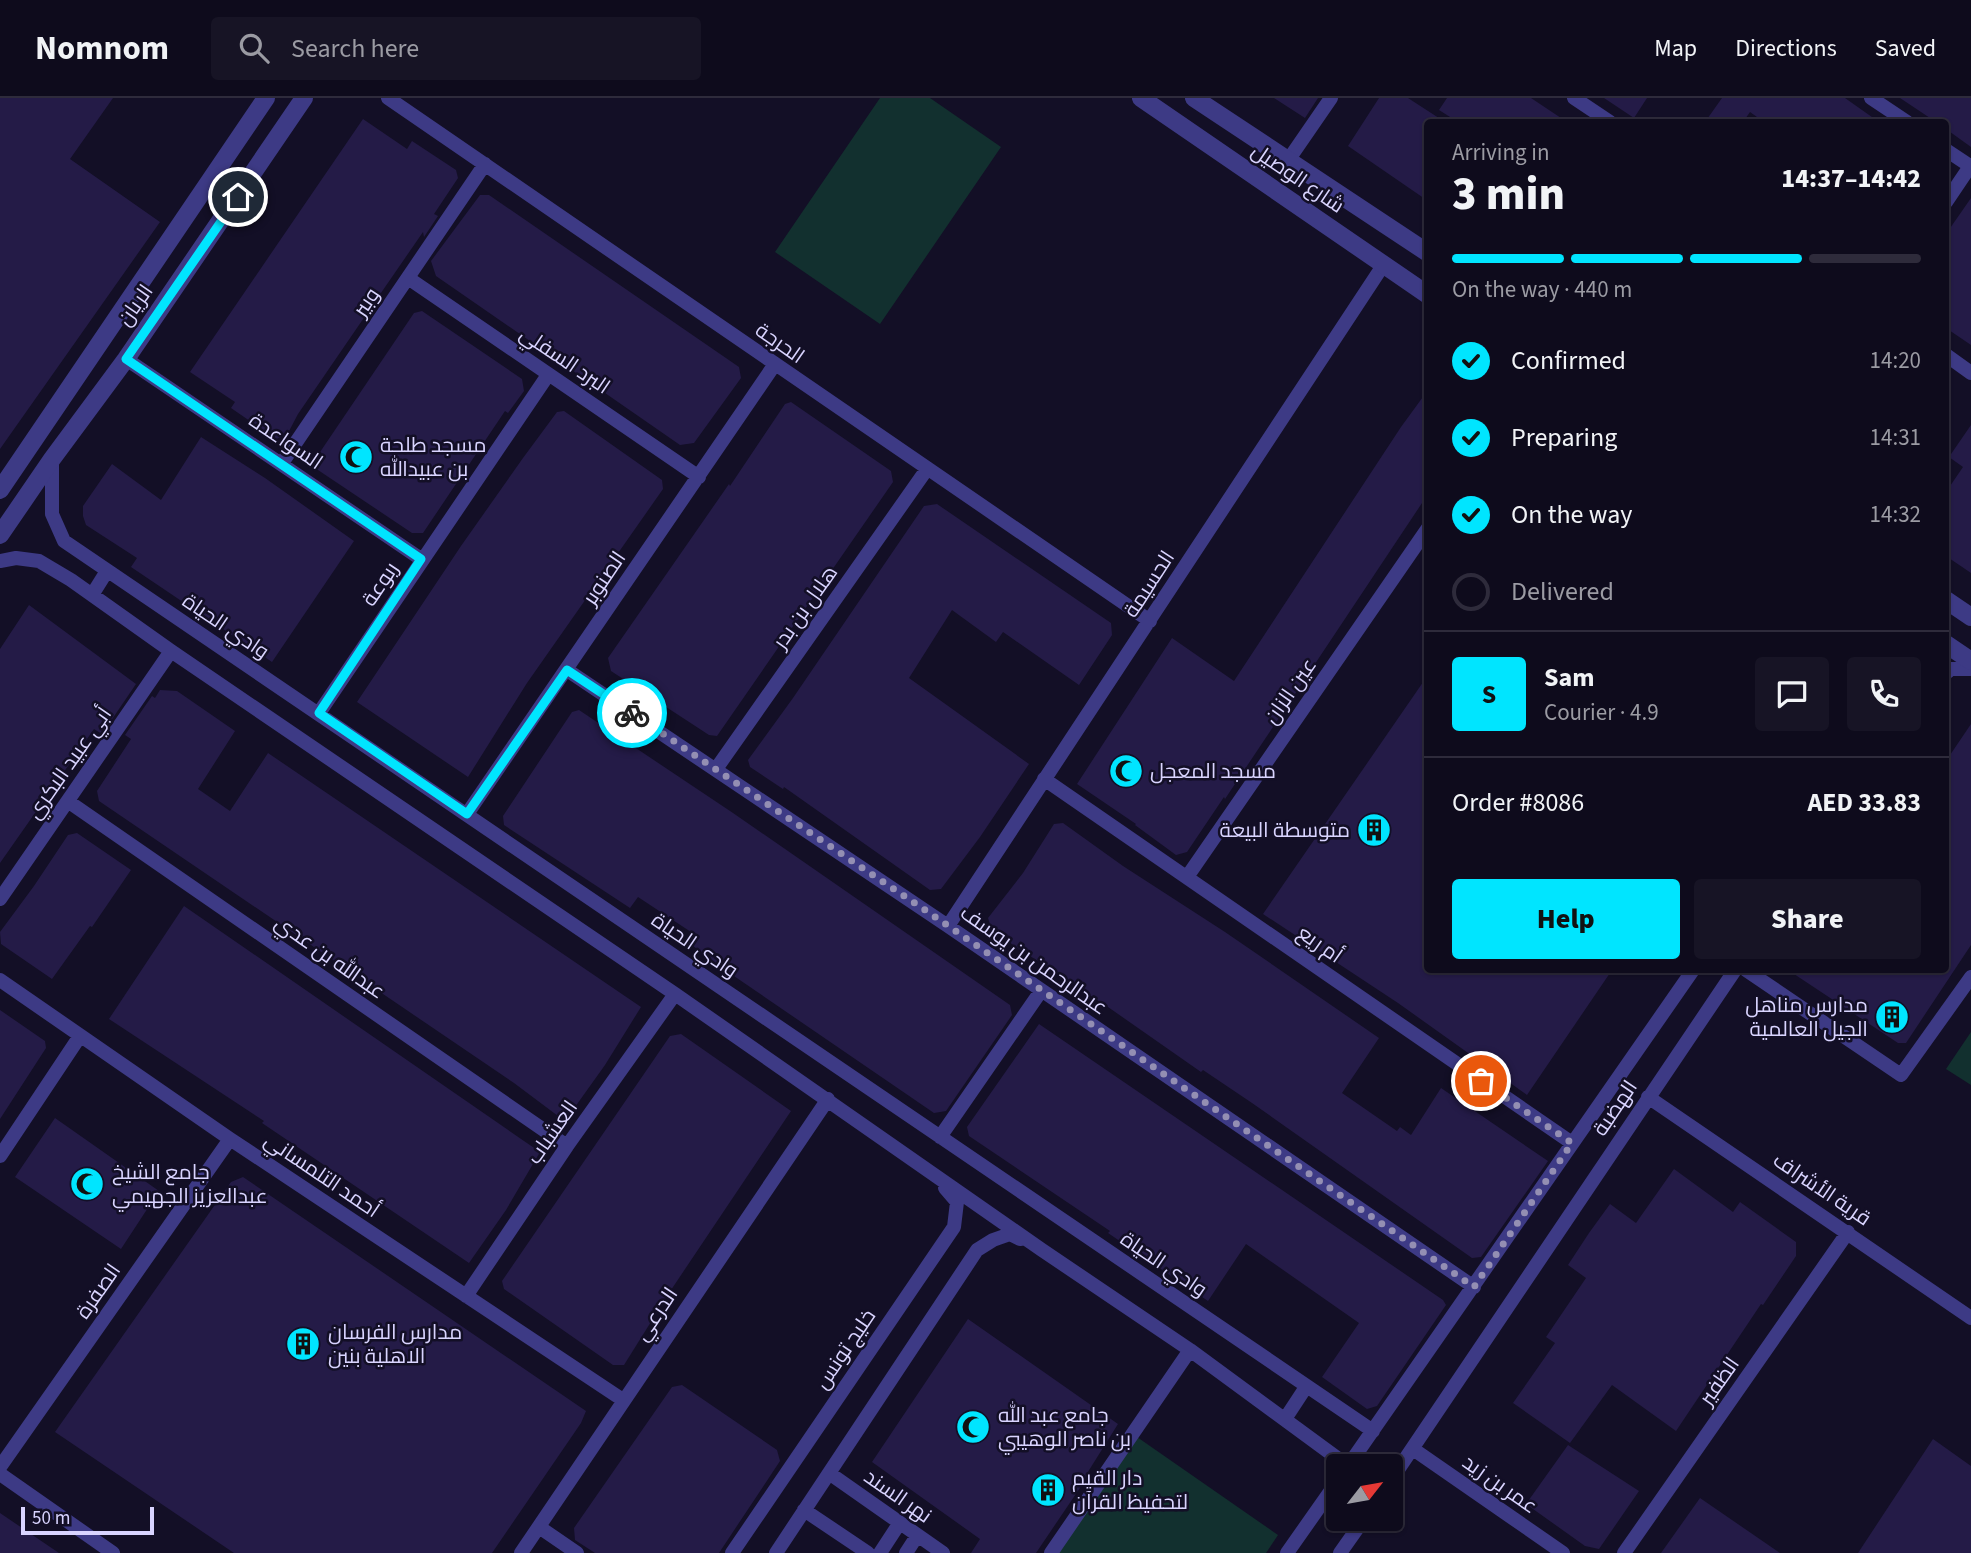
<!DOCTYPE html>
<html lang="en">
<head>
<meta charset="utf-8">
<style>
	body { margin:0; font-family:"Source Sans 3",Cairo,sans-serif; background:#171425; color:#f1f3f6; height:100vh; display:flex; flex-direction:column; font-size:26px; white-space:nowrap }
	* { box-sizing:border-box; margin:0 }
	p { font-size:23px; color:#9b9ba3 }
	.icon { flex:none; width:38px; height:38px; fill:none; stroke:currentColor; stroke-width:2; stroke-linecap:round; stroke-linejoin:round }
	.map { position:relative; flex:1; overflow:hidden }
	.sheet { position:absolute; left:1424px; top:21px; width:525px; height:854px; display:flex; flex-direction:column; background:#0e0b1c; border-radius:7px; box-shadow:0 2px 5px #0004,0 0 0 2px #2e2b3b }
	.sheet>* { flex:none }
	.needle { width:46px; rotate:59deg }
	.buttons { position:absolute; left:1326px; top:1356px; display:grid; gap:14px }
	.buttons a { display:grid; place-items:center; width:77px; height:77px; border-radius:7px; background:#0e0b1c; box-shadow:0 2px 5px #0004,0 0 0 2px #2e2b3b; font-size:35px }
	.scale { position:absolute; left:21px; bottom:18px; width:133px; box-sizing:border-box; padding-left:7px; border:4px solid #d9d4ff; border-top:0; font-size:19px; line-height:24px; white-space:nowrap; color:#d9d4ff; -webkit-text-stroke:5px #130f26; paint-order:stroke }
	.pin { position:absolute; display:grid; place-items:center; width:60px; height:60px; color:#fff; margin:-30px; border:4px solid #fff; border-radius:50%; box-shadow:0 2px 7px #0007 }
	.courier { position:absolute; display:grid; place-items:center; width:70px; height:70px; margin:-35px; border:5px solid #00e5ff; border-radius:50%; background:#fff; color:#222; box-shadow:0 2px 9px #0007 }
	.overview em { font-style:normal; font-weight:800 }
	.overview div { display:flex; flex-direction:column-reverse }
	.overview { display:flex; align-items:center; justify-content:space-between; height:119px; padding:0 28px }
	h1 { font-size:46px; font-weight:800; line-height:52px }
	.bar { display:grid; grid-template-columns:repeat(4,1fr); gap:10px 7px; align-content:center; height:84px; padding:0 28px }
	.bar i { height:9px; border-radius:5px; background:#2e2b3b }
	.bar .active { background:#00e5ff }
	.bar p { grid-column:span 4 }
	.line { display:flex; align-items:center; gap:18px; padding:0 28px; border-top:2px solid #2e2b3b }
	.line div { flex:1 }
	.round { display:grid; place-items:center; flex:none; width:74px; height:74px; border-radius:7px; background:#171425 }
	ol { padding:0 28px; list-style:none }
	li { display:flex; align-items:center; gap:21px; height:77px }
	li p { margin-inline-start:auto }
	li .icon { padding:7px; border-radius:50%; background:#00e5ff; color:#111; stroke-width:4 }
	li:last-child { color:#9b9ba3 }
	li i { width:38px; height:38px; border:4px solid #2e2b3b; border-radius:50% }
	.action { display:flex; gap:14px; margin-top:auto; padding:14px 28px }
	.action a { flex:1; height:80px; border-radius:7px; background:#00e5ff; color:#111; font-size:28px; font-weight:800; line-height:80px; text-align:center }
	.action a+a { background:#171425; color:#f1f3f6 }
	header { display:flex; align-items:center; gap:42px; box-sizing:border-box; height:98px; padding:0 35px; background:#0e0b1c; border-bottom:2px solid #2e2b3b }
	header strong { font-size:33px }
	nav { display:flex; gap:38px; margin-inline-start:auto; font-size:24px }
	.search { width:490px; height:63px; background:#171425; display:flex; align-items:center; gap:18px; box-sizing:border-box; padding:0 24px; border-radius:7px; color:#9b9ba3; font-size:26px }
	.map>svg:first-child { display:block }
	.green { fill:#12302f }
	.building { fill:#241b47 }
	.lines { fill:none; stroke-linecap:round; stroke-linejoin:round }
	.minor { stroke:#3d3a85; stroke-width:14 }
	.tertiary { stroke:#3d3a85; stroke-width:18 }
	.done { stroke:#948fb3; stroke-width:7; stroke-dasharray:0 12.6 }
	.route { stroke:#00e5ff; stroke-width:9 }
	.labels { text-anchor:middle; dominant-baseline:central; stroke-width:5; stroke-linejoin:round; paint-order:stroke }
	.street-label { font-size:21px; fill:#d9d4ff; stroke:#130f26 }
	.poi-label { font-size:21px; fill:#d9d4ff; stroke:#130f26; text-anchor:start }
</style>
</head>
<body>
<header>
<strong>Nomnom</strong>
<div class="search"><svg class="icon" aria-label="search" viewBox="0 0 24 24"><circle cx="10" cy="10" r="6"/><path d="M15 15l6 6"/></svg>Search here</div>
<nav><a>Map</a><a>Directions</a><a>Saved</a></nav>
</header>
<div class="map">
<svg width="1971" height="1455" viewBox="0 0 1971 1455">
	<rect width="100%" height="100%" fill="#130f26"/>
	<path class="green" d="M 880,0 L 930,0 L 1001,49 L 880,226 L 775,154 Z
		M 1971,934 L 1971,987 L 1946,971 Z
		M 1137,1339 L 1278,1437 L 1266,1455 L 1058,1455 Z"/>
	<path class="building" d="M 0,0 L 113,0 L 70,61 L 160,124 L 0,351 Z
		M 1274,0 L 1318,0 L 1305,20 Z
		M 1379,0 L 1408,0 L 1445,24 L 1428,24 L 1428,103 L 1348,48 Z
		M 1447,0 L 1531,0 L 1567,24 L 1458,24 L 1439,12 Z
		M 1604,0 L 1647,0 L 1634,20 Z
		M 1722,0 L 1845,0 L 1879,24 L 1764,24 L 1750,14 L 1743,24 L 1705,24 Z
		M 1900,0 L 1971,0 L 1971,49 L 1946,31 L 1946,24 L 1936,24 Z
		M 363,21 L 407,51 L 412,43 L 456,72 L 458,80 L 434,116 L 438,118 L 424,139 L 423,134 L 372,208 L 298,316 L 287,337 L 276,341 L 231,310 L 235,304 L 190,274 Z
		M 480,97 L 489,97 L 739,269 L 741,280 L 694,345 L 680,347 L 436,178 L 431,163 Z
		M 1971,100 L 1971,247 L 1946,230 L 1946,136 Z
		M 422,213 L 522,281 L 524,293 L 508,315 L 505,313 L 423,435 L 412,435 L 315,370 L 314,363 L 414,215 Z
		M 1428,292 L 1428,396 L 1225,701 L 1224,699 L 1187,754 L 1176,757 L 1135,727 L 1136,726 L 1077,686 L 1172,540 L 1234,583 L 1401,329 Z
		M 791,304 L 891,373 L 893,384 L 717,638 L 709,637 L 611,573 L 608,560 L 729,386 L 730,388 L 785,306 Z
		M 564,313 L 662,382 L 663,391 L 527,585 L 468,679 L 357,604 L 461,448 L 523,360 L 557,314 Z
		M 1971,327 L 1971,475 L 1946,458 L 1946,394 L 1963,369 L 1949,359 Z
		M 201,339 L 265,380 L 354,443 L 272,564 L 131,469 L 137,460 L 86,427 L 83,418 L 83,408 L 112,366 L 161,402 Z
		M 937,406 L 1111,525 L 1112,537 L 1079,587 L 1003,534 L 996,544 L 952,512 L 909,580 L 1029,666 L 980,739 L 941,791 L 930,792 L 784,689 L 783,691 L 750,669 L 748,662 L 793,600 L 924,408 Z
		M 29,507 L 136,586 L 102,636 L 94,631 L 0,765 L 0,551 Z
		M 1428,577 L 1428,872 L 1612,872 L 1527,997 L 1398,905 L 1263,816 Z
		M 160,592 L 177,593 L 235,633 L 198,691 L 230,713 L 268,655 L 641,909 L 605,967 L 570,1016 L 558,1018 L 514,985 L 99,703 L 97,693 L 131,641 L 125,637 L 152,598 L 155,600 Z
		M 579,612 L 733,715 L 1010,907 L 1012,917 L 946,1013 L 934,1015 L 731,876 L 689,845 L 694,836 L 638,799 L 630,810 L 504,727 L 503,718 L 572,614 Z
		M 1971,626 L 1971,847 L 1906,945 L 1898,945 L 1788,872 L 1946,872 L 1946,663 Z
		M 1063,725 L 1123,768 L 1225,834 L 1379,940 L 1342,995 L 1397,1033 L 1400,1029 L 1411,1037 L 1441,990 L 1548,1063 L 1481,1159 L 1472,1160 L 1252,1005 L 1203,972 L 1201,974 L 1108,909 L 992,833 L 988,820 L 1023,775 L 1054,726 Z
		M 77,735 L 131,772 L 92,829 L 90,828 L 52,881 L 1,846 L 0,834 L 34,788 L 68,737 Z
		M 184,808 L 540,1054 L 506,1112 L 469,1165 L 262,1025 L 264,1023 L 109,921 Z
		M 0,912 L 45,943 L 46,950 L 0,1021 Z
		M 1039,926 L 1443,1202 L 1446,1207 L 1377,1308 L 1367,1311 L 1322,1279 L 1359,1225 L 1246,1146 L 1208,1203 L 1108,1135 L 1110,1133 L 969,1038 L 967,1029 Z
		M 681,936 L 791,1013 L 669,1195 L 624,1267 L 613,1267 L 504,1191 L 502,1183 L 670,938 Z
		M 55,1020 L 159,1093 L 121,1151 L 15,1079 Z
		M 1674,1071 L 1733,1114 L 1740,1104 L 1796,1144 L 1796,1158 L 1763,1207 L 1761,1206 L 1676,1333 L 1612,1287 L 1570,1345 L 1513,1305 L 1555,1245 L 1546,1239 L 1586,1180 L 1568,1167 L 1589,1135 L 1610,1106 L 1636,1125 Z
		M 243,1079 L 586,1313 L 581,1325 L 492,1455 L 234,1455 L 55,1334 L 231,1084 Z
		M 968,1221 L 1118,1326 L 1086,1377 L 1088,1378 L 1036,1455 L 971,1455 L 980,1441 L 872,1364 Z
		M 682,1287 L 777,1352 L 780,1363 L 719,1455 L 595,1455 L 575,1442 L 574,1430 L 672,1289 Z
		M 1933,1341 L 1971,1368 L 1971,1455 L 1858,1455 Z
		M 1568,1347 L 1639,1393 L 1599,1451 L 1585,1448 L 1526,1406 Z
		M 1700,1400 L 1780,1455 L 1661,1455 Z
		M 0,1415 L 59,1455 L 0,1455 Z"/>
	<g class="lines">
		<path class="minor" d="M 388,0 L 1150,523
			M 1574,0 L 1610,24
			M 1871,0 L 1907,24
			M 1946,52 L 1970,68
			M 1289,61 L 1331,0
			M 1946,104 L 1971,67
			M 408,180 L 699,379
			M 1946,257 L 1971,275
			M 126,261 L 421,461
			M 52,361 L 52,416 L 64,443 L 1373,1333
			M 282,365 L 485,66
			M 0,463 L 16,460 L 39,463 L 71,482 L 171,553 L 675,896 L 1042,1152 L 1190,1252 L 1348,1368
			M 92,497 L 107,473
			M 567,572 L 948,828 L 1474,1189
			M 1946,575 L 1951,571 L 1971,571
			M 319,615 L 548,277
			M 716,671 L 927,371
			M 1044,681 L 1572,1045
			M 69,704 L 567,1048
			M 467,716 L 775,266
			M 1187,779 L 1428,430
			M 0,801 L 171,553
			M 948,828 L 1384,166
			M 1746,872 L 1901,977 L 1971,879
			M 0,882 L 230,1041 L 623,1302
			M 1648,999 L 1971,1220
			M 940,1039 L 1041,893
			M 0,1058 L 80,938
			M 466,1198 L 567,1048 L 675,896
			M 1285,1321 L 1306,1289
			M 1413,1351 L 1563,1455
			M 1348,1368 L 1693,872
			M 0,1369 L 230,1041
			M 829,1375 L 943,1455
			M 0,1376 L 113,1455
			M 1391,1382 L 1735,872
			M 804,1412 L 868,1455
			M 539,1429 L 577,1455
			M 521,1455 L 828,1001
			M 732,1455 L 954,1129 L 957,1104 L 945,1090
			M 776,1455 L 977,1152 L 993,1142 L 1010,1136 L 1020,1141
			M 880,1455 L 899,1426
			M 906,1455 L 917,1438
			M 1051,1455 L 1190,1252
			M 1287,1455 L 1339,1381
			M 1340,1455 L 1364,1421
			M 1624,1455 L 1848,1134"/>
		<path class="tertiary" d="M 1141,0 L 1428,197
			M 1194,0 L 1428,155
			M 0,392 L 266,0
			M 0,437 L 52,361 L 126,261 L 304,0
			M 1946,502 L 1971,519
			M 1946,546 L 1971,563"/>
	</g>
	<g class="lines">
		<path class="done" d="M 632,615 L 925,812 L 1474,1189 L 1572,1045 L 1481,983"/>
		<path class="route" d="M 238,99 L 126,261 L 421,461 L 319,615 L 467,716 L 567,572 L 632,615"/>
	</g>
	<defs>
		<g id="mosque-disc" transform="scale(1.75)"><circle r="9.5" fill="#00e5ff" stroke="#130f26"/><path d="M3.5-4.9A6 6 0 1 0 3.5 4.9A5 5 0 1 1 3.5-4.9Z" fill="#111"/></g>
		<g id="building-disc" transform="scale(1.75)"><circle r="9.5" fill="#00e5ff" stroke="#130f26"/><path d="M-4-6H4V6H1V3H-1V6H-4ZM-2.5-4.3h1.7v1.8h-1.7ZM.8-4.3h1.7v1.8H.8ZM-2.5-1h1.7V.8h-1.7ZM.8-1h1.7V.8H.8Z" fill="#111"/></g>
	</defs>
	<g fill-rule="evenodd">
		<use href="#mosque-disc" x="356" y="359"/>
		<use href="#mosque-disc" x="1126" y="673"/>
		<use href="#building-disc" x="1374" y="732"/>
		<use href="#building-disc" x="1892" y="919"/>
		<use href="#mosque-disc" x="87" y="1086"/>
		<use href="#building-disc" x="303" y="1246"/>
		<use href="#mosque-disc" x="973" y="1329"/>
		<use href="#building-disc" x="1048" y="1392"/>
	</g>
	<g class="labels">
		<g class="street-label">
			<text transform="translate(1298 80) rotate(34)">شارع الوصيل</text>
			<text transform="translate(366 204) rotate(-56)">وبير</text>
			<text transform="translate(135 207) rotate(-55)">الريان</text>
			<text transform="translate(780 245) rotate(35)">الحرجة</text>
			<text transform="translate(565 262) rotate(34)">البرد السفلي</text>
			<text transform="translate(286 343) rotate(34)">السواعدة</text>
			<text transform="translate(604 480) rotate(-56)">الصنوبر</text>
			<text transform="translate(380 486) rotate(-56)">ربوعة</text>
			<text transform="translate(1149 486) rotate(-57)">الحسيمة</text>
			<text transform="translate(805 509) rotate(-55)">هلال بن بدر</text>
			<text transform="translate(226 528) rotate(34)">وادي الحياة</text>
			<text transform="translate(1290 593) rotate(-55)">عين الزان</text>
			<text transform="translate(69 665) rotate(-55)">أبي عبيد البكري</text>
			<text transform="translate(1320 846) rotate(35)">أم ريع</text>
			<text transform="translate(695 847) rotate(34)">وادي الحياة</text>
			<text transform="translate(330 859) rotate(35)">عبدالله بن عدي</text>
			<text transform="translate(1034 862) rotate(35)">عبدالرحمن بن يوسف</text>
			<text transform="translate(1615 1010) rotate(-56)">الهضبة</text>
			<text transform="translate(552 1034) rotate(-55)">العشباب</text>
			<text transform="translate(322 1077) rotate(34)">أحمد التلمساني</text>
			<text transform="translate(1822 1091) rotate(34)">قرية الأشراف</text>
			<text transform="translate(1164 1166) rotate(34)">وادي الحياة</text>
			<text transform="translate(98 1193) rotate(-55)">الصفرة</text>
			<text transform="translate(656 1216) rotate(-56)">الدرعي</text>
			<text transform="translate(845 1251) rotate(-56)">خليج تونس</text>
			<text transform="translate(1719 1283) rotate(-55)">الظفير</text>
			<text transform="translate(1500 1386) rotate(35)">عمر بن زيد</text>
			<text transform="translate(898 1398) rotate(35)">نهر السند</text>
		</g>
		<g class="poi-label">
			<text x="380" y="347">مسجد طلحة<tspan x="380" dy="24">بن عبيدالله</tspan></text>
			<text x="1150" y="673">مسجد المعجل</text>
			<text x="1350" y="732" text-anchor="end">متوسطة البيعة</text>
			<text x="1868" y="907" text-anchor="end">مدارس مناهل<tspan x="1868" dy="24">الجيل العالمية</tspan></text>
			<text x="112" y="1074">جامع الشيخ<tspan x="112" dy="24">عبدالعزيز الجهيمي</tspan></text>
			<text x="328" y="1234">مدارس الفرسان<tspan x="328" dy="24">الاهلية بنين</tspan></text>
			<text x="998" y="1317">جامع عبد الله<tspan x="998" dy="24">بن ناصر الوهيبي</tspan></text>
			<text x="1072" y="1380">دار القيم<tspan x="1072" dy="24">لتحفيظ القرآن</tspan></text>
		</g>
	</g>
</svg>
<div class="buttons">
<a><svg class="needle" viewBox="-14 -14 28 28"><path d="M0-13l5 13h-10z" fill="#e53935"/><path d="M0 13l5-13h-10z" fill="#9b9ba3"/></svg></a>
</div>
<div class="scale">50 m</div>
<div class="pin" style="left:1481px;top:983px;background:#ea580c"><svg class="icon" aria-label="bag" viewBox="0 0 24 24"><path d="M5 8h14l-1 12H6zM9 8a3 3 0 0 1 6 0"/></svg></div>
<div class="pin" style="left:238px;top:99px;background:#1f2937"><svg class="icon" aria-label="home" viewBox="0 0 24 24"><path d="M3 11l9-7 9 7M6 9v11h12V9"/></svg></div>
<div class="courier" style="left:632px;top:615px"><svg class="icon" aria-label="bike" viewBox="0 0 24 24"><circle cx="6" cy="16" r="4"/><circle cx="18" cy="16" r="4"/><path d="M6 16l4-8h5l3 8M10 8l3 8H6M13 5h3"/></svg></div>
<section class="sheet">
<div class="overview"><div><h1>3 min</h1><p>Arriving in</p></div><em>14:37–14:42</em></div>
<div class="bar"><i class="active"></i><i class="active"></i><i class="active"></i><i></i><p>On the way · 440 m</p></div>
<ol>
<li><svg class="icon" aria-label="check" viewBox="0 0 24 24"><path d="M5 12l5 5 9-10"/></svg>Confirmed<p>14:20</p></li>
<li><svg class="icon" aria-label="check" viewBox="0 0 24 24"><path d="M5 12l5 5 9-10"/></svg>Preparing<p>14:31</p></li>
<li><svg class="icon" aria-label="check" viewBox="0 0 24 24"><path d="M5 12l5 5 9-10"/></svg>On the way<p>14:32</p></li>
<li><i></i>Delivered</li>
</ol>
<div class="line" style="height:126px"><b class="round" style="background:#00e5ff;color:#111">S</b><div><b>Sam</b><p>Courier · 4.9</p></div><a class="round"><svg class="icon" aria-label="chat" viewBox="0 0 24 24"><path d="M4 5h16v11H9l-5 4z"/></svg></a><a class="round"><svg class="icon" aria-label="phone" viewBox="0 0 24 24"><path d="M5 4h4l2 5-3 2q2 4 5 5l2-3 5 2v4C11 20 4 13 5 4z"/></svg></a></div>
<div class="line" style="height:91px"><div>Order #8086</div><b>AED 33.83</b></div>
<div class="action"><a>Help</a><a>Share</a></div>
</section>
</div>
</body>
</html>
